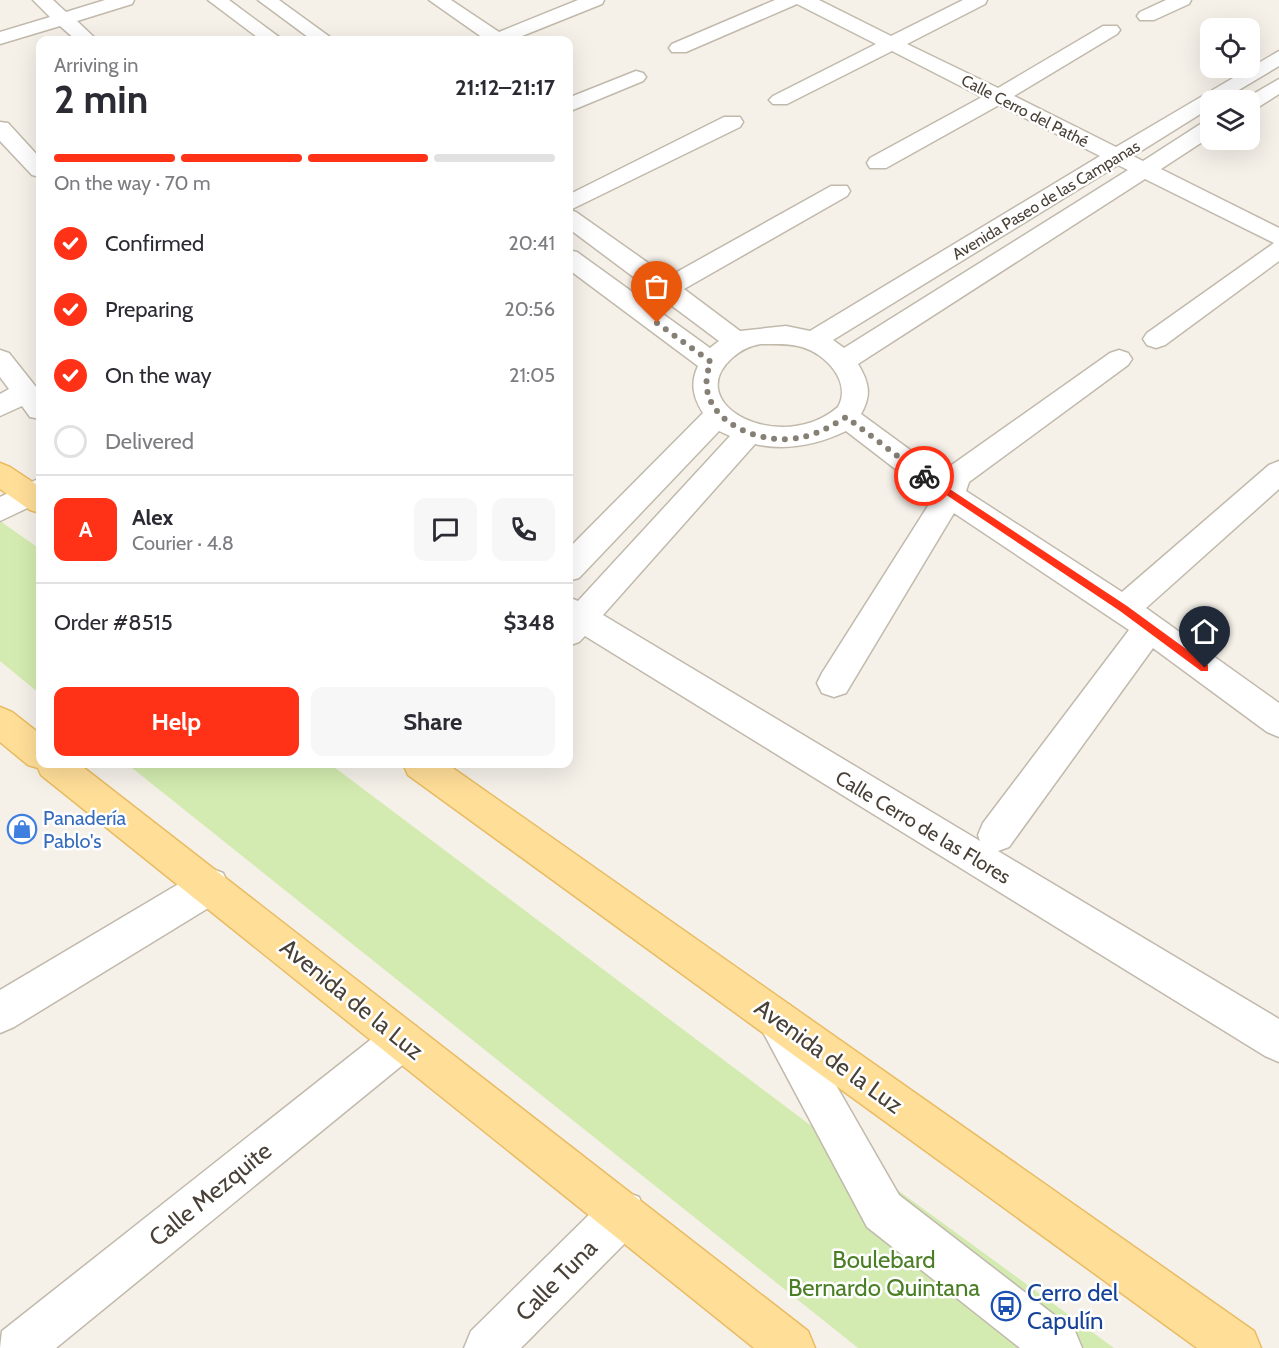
<!DOCTYPE html>
<html lang="en">
<head>
<meta charset="utf-8">
<style>
	body { margin:0; font-family:Cabin,sans-serif; background:#f7f7f7; color:#2b2b33; height:100vh; display:flex; flex-direction:column; font-size:22px; white-space:nowrap }
	* { box-sizing:border-box; margin:0 }
	p { font-size:20px; color:#7c7c81 }
	.icon { flex:none; width:33px; height:33px; fill:none; stroke:currentColor; stroke-width:2; stroke-linecap:round; stroke-linejoin:round }
	.map { position:relative; flex:1; overflow:hidden }
	.side { position:absolute; left:36px; top:36px; width:537px; height:732px; display:flex; flex-direction:column; background:#fff; border-radius:12px; box-shadow:0 6px 24px #0002 }
	.side>* { flex:none }
	.fabs { position:absolute; left:1200px; top:18px; display:grid; gap:12px }
	.fabs a { display:grid; place-items:center; width:60px; height:60px; border-radius:12px; background:#fff; box-shadow:0 6px 24px #0002; font-size:30px }
	.pin { position:absolute; display:grid; place-items:center; width:51px; height:51px; color:#fff; margin:-62px -26px; border-radius:50% 50% 50% 0; rotate:-45deg; box-shadow:0 0 6px #0007 }
	.pin .icon { rotate:45deg }
	.courier { position:absolute; display:grid; place-items:center; width:60px; height:60px; margin:-30px; border:4px solid #ff3116; border-radius:50%; background:#fff; color:#222; box-shadow:0 2px 8px #0007 }
	.head em { font-style:normal; font-weight:700 }
	.head div { display:flex; flex-direction:column-reverse }
	.head { display:flex; align-items:center; justify-content:space-between; height:102px; padding:0 18px }
	h1 { font-size:39px; font-weight:700; line-height:45px }
	.bar { display:grid; grid-template-columns:repeat(4,1fr); gap:9px 6px; align-content:center; height:72px; padding:0 18px }
	.bar i { height:8px; border-radius:4px; background:#e1e1e2 }
	.bar .active { background:#ff3116 }
	.bar p { grid-column:span 4 }
	.line { display:flex; align-items:center; gap:15px; padding:0 18px; border-top:2px solid #e1e1e2 }
	.line div { flex:1 }
	.round { display:grid; place-items:center; flex:none; width:63px; height:63px; border-radius:12px; background:#f7f7f7 }
	ol { padding:0 18px; list-style:none }
	li { display:flex; align-items:center; gap:18px; height:66px }
	li p { margin-inline-start:auto }
	li .icon { padding:6px; border-radius:50%; background:#ff3116; color:#fff; stroke-width:4 }
	li:last-child { color:#7c7c81 }
	li i { width:33px; height:33px; border:3px solid #e1e1e2; border-radius:50% }
	.action { display:flex; gap:12px; margin-top:auto; padding:12px 18px }
	.action a { flex:1; height:69px; border-radius:12px; background:#ff3116; color:#fff; font-size:24px; font-weight:700; line-height:69px; text-align:center }
	.action a+a { background:#f7f7f7; color:#2b2b33 }
	.map>svg:first-child { display:block }
	.green { fill:#d3ebb0 }
	.lines { fill:none; stroke-linecap:round; stroke-linejoin:round }
	.minor-casing { stroke:#c1b9ab; stroke-width:3 }
	.major-casing { stroke:#e9bc63; stroke-width:3 }
	.minor { fill:#fff; fill-rule:evenodd }
	.major { fill:#ffde98; fill-rule:evenodd }
	.route { fill:#ff3116 }
	.done { stroke:#857f75; stroke-width:6; stroke-dasharray:0 10.8 }
	.labels { text-anchor:middle; dominant-baseline:central; stroke-width:5; stroke-linejoin:round; paint-order:stroke }
	.far-street-label { font-size:16px; fill:#494137; stroke:#fff }
	.shop-label { font-size:20px; fill:#366cbe; stroke:#fff; text-anchor:start }
	.street-label { font-size:20px; fill:#494137; stroke:#fff }
	.near-street-label { font-size:24px; fill:#494137; stroke:#fff }
	.near-park-label { font-size:24px; fill:#4b7f26; stroke:#fff }
	.near-transit-label { font-size:24px; fill:#164399; stroke:#fff; text-anchor:start }
</style>
</head>
<body>
<div class="map">
<svg width="1279" height="1348" viewBox="0 0 1279 1348">
	<rect width="100%" height="100%" fill="#f5f1e9"/>
	<path class="green" d="M 0,521 L 40,549 L 40,694 L 0,661 Z
		M 127,764 L 330,764 L 866,1167 L 1114,1348 L 858,1348 Z"/>
	<g class="lines">
		<g class="minor-casing">
			<path id="minor" d="M 33,0 L 53,0 L 66,12 L 105,0 L 134,0 L 132,4 L 77,21 L 97,40 L 76,40 L 60,26 L 0,44 L 0,32 L 50,17 Z
				M 208,0 L 229,0 L 283,40 L 261,40 Z
				M 258,0 L 279,0 L 334,40 L 312,40 Z
				M 429,0 L 451,0 L 499,32 L 578,0 L 604,0 L 602,4 L 512,40 L 486,40 Z
				M 775,0 L 819,0 L 891,36 L 963,0 L 987,0 L 985,4 L 907,44 L 998,88 L 1103,26 L 1117,26 L 1120,30 L 1117,34 L 1014,96 L 1116,147 L 1279,51 L 1279,66 L 1222,100 L 1210,100 L 1210,108 L 1133,156 L 1143,161 L 1202,123 L 1210,122 L 1210,137 L 1161,169 L 1279,228 L 1279,261 L 1165,345 L 1156,348 L 1147,345 L 1143,339 L 1147,333 L 1274,243 L 1145,179 L 858,364 C 869,382 872,395 861,414 L 943,474 L 946,469 L 1110,353 L 1119,350 L 1128,353 L 1132,359 L 1128,365 L 969,482 L 966,491 L 1122,592 L 1269,465 L 1279,461 L 1279,489 L 1146,608 L 1279,703 L 1279,737 L 1267,732 L 1153,648 L 1009,847 L 998,851 L 1279,1019 L 1279,1062 L 1265,1056 L 585,636 L 579,642 L 568,646 L 568,597 L 578,601 L 730,436 L 719,431 L 579,578 L 568,581 L 568,549 L 703,413 C 693,397 690,383 698,366 L 568,269 L 568,250 L 577,252 L 710,348 L 719,341 L 568,228 L 568,195 L 724,117 L 740,117 L 743,122 L 740,127 L 570,210 L 576,212 L 668,277 L 831,186 L 847,186 L 850,191 L 847,196 L 684,289 L 740,331 L 786,326 L 810,331 L 1100,156 L 999,105 L 886,168 L 870,168 L 867,163 L 870,158 L 982,97 L 892,51 L 787,104 L 773,104 L 769,100 L 773,96 L 876,44 L 797,4 L 686,52 L 672,52 L 669,48 L 672,44 ZM 1118,165 L 1128,170 L 844,348 L 833,340 ZM 761,344 C 775,344 789,343 802,347 C 826,354 852,382 838,407 C 782,456 680,405 732,358 C 741,350 749,346 761,344 ZM 846,431 L 933,498 L 822,673 L 817,683 L 822,693 L 834,697 L 846,693 L 954,513 L 1129,630 L 983,823 L 978,835 L 980,841 L 603,615 L 755,444 C 786,451 817,445 846,431 Z
				M 1166,0 L 1191,0 L 1189,4 L 1154,20 L 1140,20 L 1137,16 L 1140,12 Z
				M 636,71 L 643,73 L 646,77 L 643,81 L 568,112 L 568,98 Z
				M 1279,79 L 1279,94 L 1257,108 L 1250,110 L 1250,100 L 1243,100 Z
				M 0,122 L 8,123 L 40,158 L 40,177 L 32,175 L 0,141 Z
				M 0,350 L 9,353 L 40,392 L 40,419 L 30,417 L 22,406 L 0,416 L 0,394 L 9,389 L 0,377 Z
				M 40,478 L 40,502 L 0,521 L 0,497 Z
				M 210,868 L 223,873 L 229,886 L 223,899 L 14,1027 L 0,1033 L 0,990 L 197,873 Z
				M 776,999 L 790,1005 L 899,1195 L 1075,1331 L 1082,1348 L 1020,1348 L 867,1227 L 756,1019 L 762,1005 Z
				M 402,1020 L 416,1026 L 422,1040 L 416,1054 L 56,1348 L 0,1348 L 2,1331 L 388,1026 Z
				M 623,1191 L 639,1197 L 645,1213 L 639,1229 L 521,1348 L 464,1348 L 471,1331 L 607,1197 Z"/>
		</g>
		<g class="major-casing">
			<path id="major" d="M 0,463 L 10,467 L 40,487 L 40,513 L 30,510 L 0,489 Z
				M 0,707 L 12,712 L 40,734 L 40,764 L 79,764 L 808,1331 L 815,1348 L 754,1348 L 41,775 L 38,768 L 28,765 L 0,742 Z
				M 403,764 L 447,764 L 1254,1331 L 1261,1348 L 1197,1348 L 408,775 Z"/>
		</g>
		<use href="#minor" class="minor"/>
		<use href="#major" class="major"/>
	</g>
	<path class="route" d="M 921,474 L 927,474 L 1127,606 L 1208,665 L 1208,671 L 1201,671 L 1120,611 L 921,478 Z"/>
	<g class="lines">
		<path class="done" d="M 657,323 L 711,362 C 690,412 747,442 790,439 C 812,437 827,429 846,417 L 924,476"/>
	</g>
	<defs>
		<g id="shop-ring" transform="scale(1.5)"><circle r="9.5" fill="#fff" stroke="#3f7fe0" stroke-width="1.5"/><path d="M-5-2.5h2.3a2.7 3.5 0 0 1 5.4 0H5L5.5 6h-11ZM-1.5-2.5h3a1.5 2.3 0 0 0-3 0Z" fill="#3f7fe0"/></g>
		<g id="bus-ring" transform="scale(1.5)"><circle r="9.5" fill="#fff" stroke="#1a4fb4" stroke-width="1.5"/><path d="M-5-6H5V4H4V6H2V4H-2V6H-4V4H-5ZM-3.5-4V0h7V-4ZM-3.5 1.2v1.5H-2V1.2ZM2 1.2v1.5H3.5V1.2Z" fill="#1a4fb4"/></g>
	</defs>
	<g fill-rule="evenodd">
		<use href="#shop-ring" x="22" y="829"/>
		<use href="#bus-ring" x="1006" y="1306"/>
	</g>
	<g class="labels">
		<g class="far-street-label">
			<text transform="translate(1025 111) rotate(27)">Calle Cerro del Pathé</text>
			<text transform="translate(1046 200) rotate(-31)">Avenida Paseo de las Campanas</text>
		</g>
		<g class="shop-label">
			<text x="43" y="818">Panadería<tspan x="43" dy="23">Pablo's</tspan></text>
		</g>
		<g class="street-label">
			<text transform="translate(923 827) rotate(31)">Calle Cerro de las Flores</text>
		</g>
		<g class="near-street-label">
			<text transform="translate(352 999) rotate(39)">Avenida de la Luz</text>
			<text transform="translate(829 1056) rotate(36)">Avenida de la Luz</text>
			<text transform="translate(210 1194) rotate(-39)">Calle Mezquite</text>
			<text transform="translate(556 1280) rotate(-45)">Calle Tuna</text>
		</g>
		<g class="near-park-label">
			<text x="884" y="1259">Boulebard<tspan x="884" dy="28">Bernardo Quintana</tspan></text>
		</g>
		<g class="near-transit-label">
			<text x="1027" y="1292">Cerro del<tspan x="1027" dy="28">Capulín</tspan></text>
		</g>
	</g>
</svg>
<div class="fabs">
<a><svg class="icon" aria-label="locate" viewBox="0 0 24 24"><circle cx="12" cy="12" r="6"/><path d="M12 2v4M12 18v4M2 12h4M18 12h4"/></svg></a>
<a><svg class="icon" aria-label="layers" viewBox="0 0 24 24"><path d="M12 4l9 5-9 5-9-5zM3 14l9 5 9-5"/></svg></a>
</div>
<div class="pin" style="left:657px;top:323px;background:#ea580c"><svg class="icon" aria-label="bag" viewBox="0 0 24 24"><path d="M5 8h14l-1 12H6zM9 8a3 3 0 0 1 6 0"/></svg></div>
<div class="pin" style="left:1205px;top:668px;background:#1f2937"><svg class="icon" aria-label="home" viewBox="0 0 24 24"><path d="M3 11l9-7 9 7M6 9v11h12V9"/></svg></div>
<div class="courier" style="left:924px;top:476px"><svg class="icon" aria-label="bike" viewBox="0 0 24 24"><circle cx="6" cy="16" r="4"/><circle cx="18" cy="16" r="4"/><path d="M6 16l4-8h5l3 8M10 8l3 8H6M13 5h3"/></svg></div>
<section class="side">
<div class="head"><div><h1>2 min</h1><p>Arriving in</p></div><em>21:12–21:17</em></div>
<div class="bar"><i class="active"></i><i class="active"></i><i class="active"></i><i></i><p>On the way · 70 m</p></div>
<ol>
<li><svg class="icon" aria-label="check" viewBox="0 0 24 24"><path d="M5 12l5 5 9-10"/></svg>Confirmed<p>20:41</p></li>
<li><svg class="icon" aria-label="check" viewBox="0 0 24 24"><path d="M5 12l5 5 9-10"/></svg>Preparing<p>20:56</p></li>
<li><svg class="icon" aria-label="check" viewBox="0 0 24 24"><path d="M5 12l5 5 9-10"/></svg>On the way<p>21:05</p></li>
<li><i></i>Delivered</li>
</ol>
<div class="line" style="height:108px"><b class="round" style="background:#ff3116;color:#fff">A</b><div><b>Alex</b><p>Courier · 4.8</p></div><a class="round"><svg class="icon" aria-label="chat" viewBox="0 0 24 24"><path d="M4 5h16v11H9l-5 4z"/></svg></a><a class="round"><svg class="icon" aria-label="phone" viewBox="0 0 24 24"><path d="M5 4h4l2 5-3 2q2 4 5 5l2-3 5 2v4C11 20 4 13 5 4z"/></svg></a></div>
<div class="line" style="height:78px"><div>Order #8515</div><b>$348</b></div>
<div class="action"><a>Help</a><a>Share</a></div>
</section>
</div>
</body>
</html>
